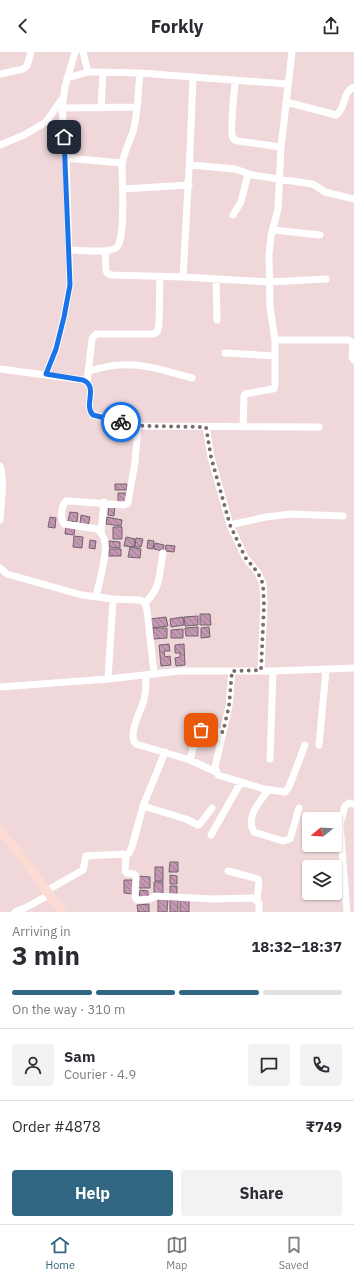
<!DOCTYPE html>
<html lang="en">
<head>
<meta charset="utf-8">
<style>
	body { margin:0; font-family:"IBM Plex Sans",sans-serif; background:#f2f2f3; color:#2b2b33; height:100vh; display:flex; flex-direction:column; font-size:15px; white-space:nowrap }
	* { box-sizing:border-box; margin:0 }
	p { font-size:13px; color:#7c7c81 }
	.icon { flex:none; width:22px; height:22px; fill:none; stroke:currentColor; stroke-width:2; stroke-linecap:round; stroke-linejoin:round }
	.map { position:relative; height:860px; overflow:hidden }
	.drawer { display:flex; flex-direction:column; background:#fff; flex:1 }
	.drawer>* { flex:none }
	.needle { width:26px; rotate:252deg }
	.buttons { position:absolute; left:302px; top:760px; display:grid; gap:8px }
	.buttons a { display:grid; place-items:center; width:40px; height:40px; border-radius:4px; background:#fff; box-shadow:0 1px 3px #0004; font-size:20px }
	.pin { position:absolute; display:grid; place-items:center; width:34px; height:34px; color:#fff; margin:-17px; border-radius:8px; box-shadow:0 2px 6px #0006 }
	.courier { position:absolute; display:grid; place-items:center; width:40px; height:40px; margin:-20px; border:3px solid #1a73e8; border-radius:50%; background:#fff; color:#222; box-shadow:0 1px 5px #0007 }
	.head em { font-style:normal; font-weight:800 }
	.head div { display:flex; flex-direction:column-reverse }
	.head { display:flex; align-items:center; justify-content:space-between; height:68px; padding:0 12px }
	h1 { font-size:26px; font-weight:800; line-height:30px }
	.bar { display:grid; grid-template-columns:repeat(4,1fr); gap:6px 4px; align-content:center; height:48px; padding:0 12px }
	.bar i { height:5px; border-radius:3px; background:#e1e1e2 }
	.bar .on { background:#306681 }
	.bar p { grid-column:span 4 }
	.line { display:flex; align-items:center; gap:10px; padding:0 12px; border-top:1px solid #e1e1e2 }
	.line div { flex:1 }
	.round { display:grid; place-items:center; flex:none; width:42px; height:42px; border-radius:4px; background:#f2f2f3 }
	.primary-button { display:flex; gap:8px; margin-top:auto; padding:8px 12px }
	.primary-button a { flex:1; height:46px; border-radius:4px; background:#306681; color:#fff; font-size:16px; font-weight:800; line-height:46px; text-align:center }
	.primary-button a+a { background:#f2f2f3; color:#2b2b33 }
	header { display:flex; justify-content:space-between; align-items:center; height:52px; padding:0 12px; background:#fff; font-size:18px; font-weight:800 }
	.tab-bar { display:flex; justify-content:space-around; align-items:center; height:56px; border-top:1px solid #e1e1e2; background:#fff; font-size:11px; color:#7c7c81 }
	.tab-bar a { display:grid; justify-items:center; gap:2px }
	.tab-bar .on { color:#306681 }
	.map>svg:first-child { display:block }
	.building { fill:url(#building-back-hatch); stroke:#73626c }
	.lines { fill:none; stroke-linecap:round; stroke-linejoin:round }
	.minor { stroke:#fff; stroke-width:7 }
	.major { stroke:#fbdbd2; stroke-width:9 }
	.done { stroke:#7b6d6f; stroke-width:4; stroke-dasharray:0 7.2 }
	.route { stroke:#1a73e8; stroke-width:5 }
</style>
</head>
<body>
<header><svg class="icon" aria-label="back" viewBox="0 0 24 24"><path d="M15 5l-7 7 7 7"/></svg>Forkly<svg class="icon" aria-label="share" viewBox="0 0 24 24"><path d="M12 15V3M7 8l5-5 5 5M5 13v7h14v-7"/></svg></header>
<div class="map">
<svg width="354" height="860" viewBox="0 0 354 860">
	<defs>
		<pattern id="building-back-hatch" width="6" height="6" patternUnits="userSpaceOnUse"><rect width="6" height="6" fill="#c397b1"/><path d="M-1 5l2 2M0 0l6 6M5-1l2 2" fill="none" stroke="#a07c91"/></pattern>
	</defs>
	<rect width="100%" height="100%" fill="#efd7da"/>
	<path class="building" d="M 115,432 L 127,432 L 127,438 L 115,438 Z
		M 118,441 L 127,441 L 127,451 L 118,450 Z
		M 109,452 L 115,453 L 114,464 L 108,463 Z
		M 70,460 L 78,461 L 77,470 L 68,469 Z
		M 81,463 L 90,465 L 88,474 L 80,472 Z
		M 50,465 L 56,466 L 55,476 L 48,475 Z
		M 107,465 L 122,468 L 121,474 L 106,472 Z
		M 66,474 L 75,475 L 74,483 L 65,482 Z
		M 113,475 L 122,475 L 122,487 L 113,487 Z
		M 74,484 L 83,485 L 82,496 L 73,495 Z
		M 126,485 L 135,487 L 134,495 L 124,494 Z
		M 136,486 L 143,487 L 141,495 L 135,495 Z
		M 90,488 L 96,489 L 95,497 L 89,496 Z
		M 148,488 L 154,489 L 153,497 L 147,496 Z
		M 109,489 L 120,490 L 120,496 L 109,495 Z
		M 155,491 L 164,493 L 163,499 L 154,497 Z
		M 166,493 L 175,494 L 174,500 L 165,499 Z
		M 130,495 L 141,497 L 140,506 L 128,505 Z
		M 109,497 L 121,497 L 121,504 L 109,504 Z
		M 200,562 L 210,562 L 211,573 L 200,573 Z
		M 198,564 L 198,573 L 185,574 L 184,565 Z
		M 166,565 L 168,574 L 151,576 L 150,567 Z
		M 183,565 L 184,573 L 171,575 L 170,567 Z
		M 198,575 L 198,584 L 186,584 L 185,576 Z
		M 209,575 L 210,585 L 201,586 L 201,576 Z
		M 153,576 L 167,576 L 167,586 L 153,587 Z
		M 183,577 L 183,586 L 171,586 L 171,578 Z
		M 169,592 L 170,599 L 164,599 L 165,605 L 170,604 L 171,613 L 161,614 L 159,593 Z
		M 184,592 L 185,613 L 176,614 L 175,606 L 180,605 L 180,601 L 175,601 L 175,593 Z
		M 170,810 L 178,810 L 178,820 L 169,820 Z
		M 155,815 L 163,815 L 163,829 L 155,829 Z
		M 170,823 L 177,824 L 177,832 L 170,832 Z
		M 138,824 L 150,825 L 150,836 L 138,836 Z
		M 124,828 L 133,828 L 133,842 L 124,841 Z
		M 154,830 L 163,830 L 163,841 L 154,841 Z
		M 170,834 L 177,834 L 177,845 L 170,844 Z
		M 140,838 L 148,839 L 148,845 L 139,845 Z
		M 158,847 L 168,847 L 167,860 L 158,860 Z
		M 180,847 L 189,847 L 189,860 L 180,860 Z
		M 170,848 L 178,848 L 178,860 L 170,860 Z
		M 149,852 L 149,860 L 138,860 L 137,853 Z"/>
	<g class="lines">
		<path class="minor" d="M 83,0 L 88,20
			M 0,22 L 23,17 L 27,14 L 31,0
			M 67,26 L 88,20 L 96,20 L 140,21 L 287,32
			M 235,28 C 235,39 229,78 233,86 C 235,89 235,88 238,89 L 281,95
			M 286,50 L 336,63 C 346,57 342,40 354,35
			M 62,56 L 137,55
			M 101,56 L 103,20
			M 0,93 L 24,83 L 46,70 L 62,47
			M 66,106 L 122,111
			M 190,113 L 235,117 L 252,123 L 312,132 L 316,134 L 325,140 L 354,147
			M 123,137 L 189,133
			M 233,163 L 241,150 L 248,122
			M 273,178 L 320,183
			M 70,198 C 79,198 111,202 117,195 C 126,184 122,130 122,113 C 123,101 131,88 134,76 C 138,58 138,39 140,21
			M 105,199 L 106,218 L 107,221 L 111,223 L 183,225 L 269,230 L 326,227
			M 183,225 L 190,99 L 193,25
			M 216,227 L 217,268
			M 275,288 L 349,288 L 353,291 L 352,305 L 354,308
			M 225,301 L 275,304
			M 0,317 L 83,328 C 99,335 83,353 93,363 L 133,373 L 144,374 L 319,375
			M 88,319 C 98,317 109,313 119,313 C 144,311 169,320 192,326
			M 46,322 L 56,297 L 64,265 L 70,233 L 66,106 L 62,56 L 65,35 L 75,0
			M 87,330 L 92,287 L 96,282 L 153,282 L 157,280 L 159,273 L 160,224
			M 206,375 L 211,405 L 230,473 L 245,505 L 258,521 L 263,532 L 264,553 L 261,618
			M 243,375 L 244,344 L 245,342 L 272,337 L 274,337 L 275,333 L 275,288 L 270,255 L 269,203 L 271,184 L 278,157 L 281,95 L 292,0
			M 0,414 C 5,427 1,452 0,468
			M 230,473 L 266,465 L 291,462 L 343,464
			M 101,480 L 104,450
			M 0,516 L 7,522 L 82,543 L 113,547 L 140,548 L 145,551 L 147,558 L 154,621
			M 96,545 C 99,530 107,505 105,491 C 104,485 101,480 97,477 L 64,472 C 60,466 61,454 66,449 L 69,449 L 124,453 L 128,451 L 135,410 L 138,374
			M 145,551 C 161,536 159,522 163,501
			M 232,619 L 229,654 L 215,715 L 218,723 L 264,737 L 285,740 L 289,735 L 305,693
			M 146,623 C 146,631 146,639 144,648 C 141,659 127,683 136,692 L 190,708 L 216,720
			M 108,627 L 113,547
			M 0,635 L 108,627 L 180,619 L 273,619 L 354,616
			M 319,693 L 326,618
			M 270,707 L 273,619
			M 190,708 L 197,681 L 204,678 L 223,680
			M 268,738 C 260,750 245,765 254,780 L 283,789 L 290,787 L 299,756
			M 143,754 L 165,700
			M 211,783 L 241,730
			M 125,804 L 129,801 L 132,795 L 143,754 L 186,767 L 198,773 L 200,772 L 212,756
			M 228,819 L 258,827 L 259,830 L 257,849
			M 46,839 L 83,818 L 86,804 L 123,802 L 126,806 L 125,819 L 127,821 L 134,822 L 136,824 L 135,845 L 137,848 L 150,847 L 155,844 L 212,847 L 253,846 L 259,851 L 259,860
			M 15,860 L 25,856 L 49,843
			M 347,860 L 340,772 L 345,754 L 349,751 L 354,752"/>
		<path class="major" d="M 0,779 L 16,797 L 62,860"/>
	</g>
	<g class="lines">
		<path class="done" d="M 121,370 L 144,374 L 206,375 L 211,405 L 230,473 L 245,505 L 258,521 L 263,532 L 264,553 L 261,618 L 232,619 L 229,654 L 223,680 L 201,678"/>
		<path class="route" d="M 64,85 L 70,233 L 64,265 L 56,297 L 46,322 L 83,328 C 99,335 83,353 93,363 L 121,370"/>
	</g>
</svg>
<div class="buttons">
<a><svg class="needle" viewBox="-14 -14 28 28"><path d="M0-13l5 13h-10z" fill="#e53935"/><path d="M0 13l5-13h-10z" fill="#7c7c81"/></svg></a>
<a><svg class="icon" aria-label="layers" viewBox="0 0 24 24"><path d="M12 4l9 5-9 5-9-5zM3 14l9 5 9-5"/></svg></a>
</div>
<div class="pin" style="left:201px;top:678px;background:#ea580c"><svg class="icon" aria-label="bag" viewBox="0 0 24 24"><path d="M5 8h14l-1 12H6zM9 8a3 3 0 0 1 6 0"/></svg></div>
<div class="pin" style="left:64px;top:85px;background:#1f2937"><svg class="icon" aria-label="home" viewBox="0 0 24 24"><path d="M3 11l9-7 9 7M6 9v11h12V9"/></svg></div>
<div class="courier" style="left:121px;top:370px"><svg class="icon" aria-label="bike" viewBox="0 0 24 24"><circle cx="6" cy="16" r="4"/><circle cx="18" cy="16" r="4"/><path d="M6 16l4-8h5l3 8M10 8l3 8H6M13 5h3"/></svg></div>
</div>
<section class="drawer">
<div class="head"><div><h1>3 min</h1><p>Arriving in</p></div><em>18:32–18:37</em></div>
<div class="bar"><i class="on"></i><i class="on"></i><i class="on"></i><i></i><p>On the way · 310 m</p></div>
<div class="line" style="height:72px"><a class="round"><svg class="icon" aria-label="person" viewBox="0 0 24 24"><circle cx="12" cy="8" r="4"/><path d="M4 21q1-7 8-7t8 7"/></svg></a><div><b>Sam</b><p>Courier · 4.9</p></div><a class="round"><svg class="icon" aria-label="chat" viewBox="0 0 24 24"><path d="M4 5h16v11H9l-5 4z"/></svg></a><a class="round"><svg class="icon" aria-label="phone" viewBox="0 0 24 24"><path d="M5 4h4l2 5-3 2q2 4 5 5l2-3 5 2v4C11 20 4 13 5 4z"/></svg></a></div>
<div class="line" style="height:52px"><div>Order #4878</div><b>₹749</b></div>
<div class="primary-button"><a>Help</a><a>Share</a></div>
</section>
<nav class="tab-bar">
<a class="on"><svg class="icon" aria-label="home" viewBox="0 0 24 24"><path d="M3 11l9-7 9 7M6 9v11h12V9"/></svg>Home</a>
<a><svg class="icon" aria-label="map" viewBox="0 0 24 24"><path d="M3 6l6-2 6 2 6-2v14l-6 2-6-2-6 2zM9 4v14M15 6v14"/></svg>Map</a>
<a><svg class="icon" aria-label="saved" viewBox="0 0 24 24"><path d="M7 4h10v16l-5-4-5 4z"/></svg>Saved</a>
</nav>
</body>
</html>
